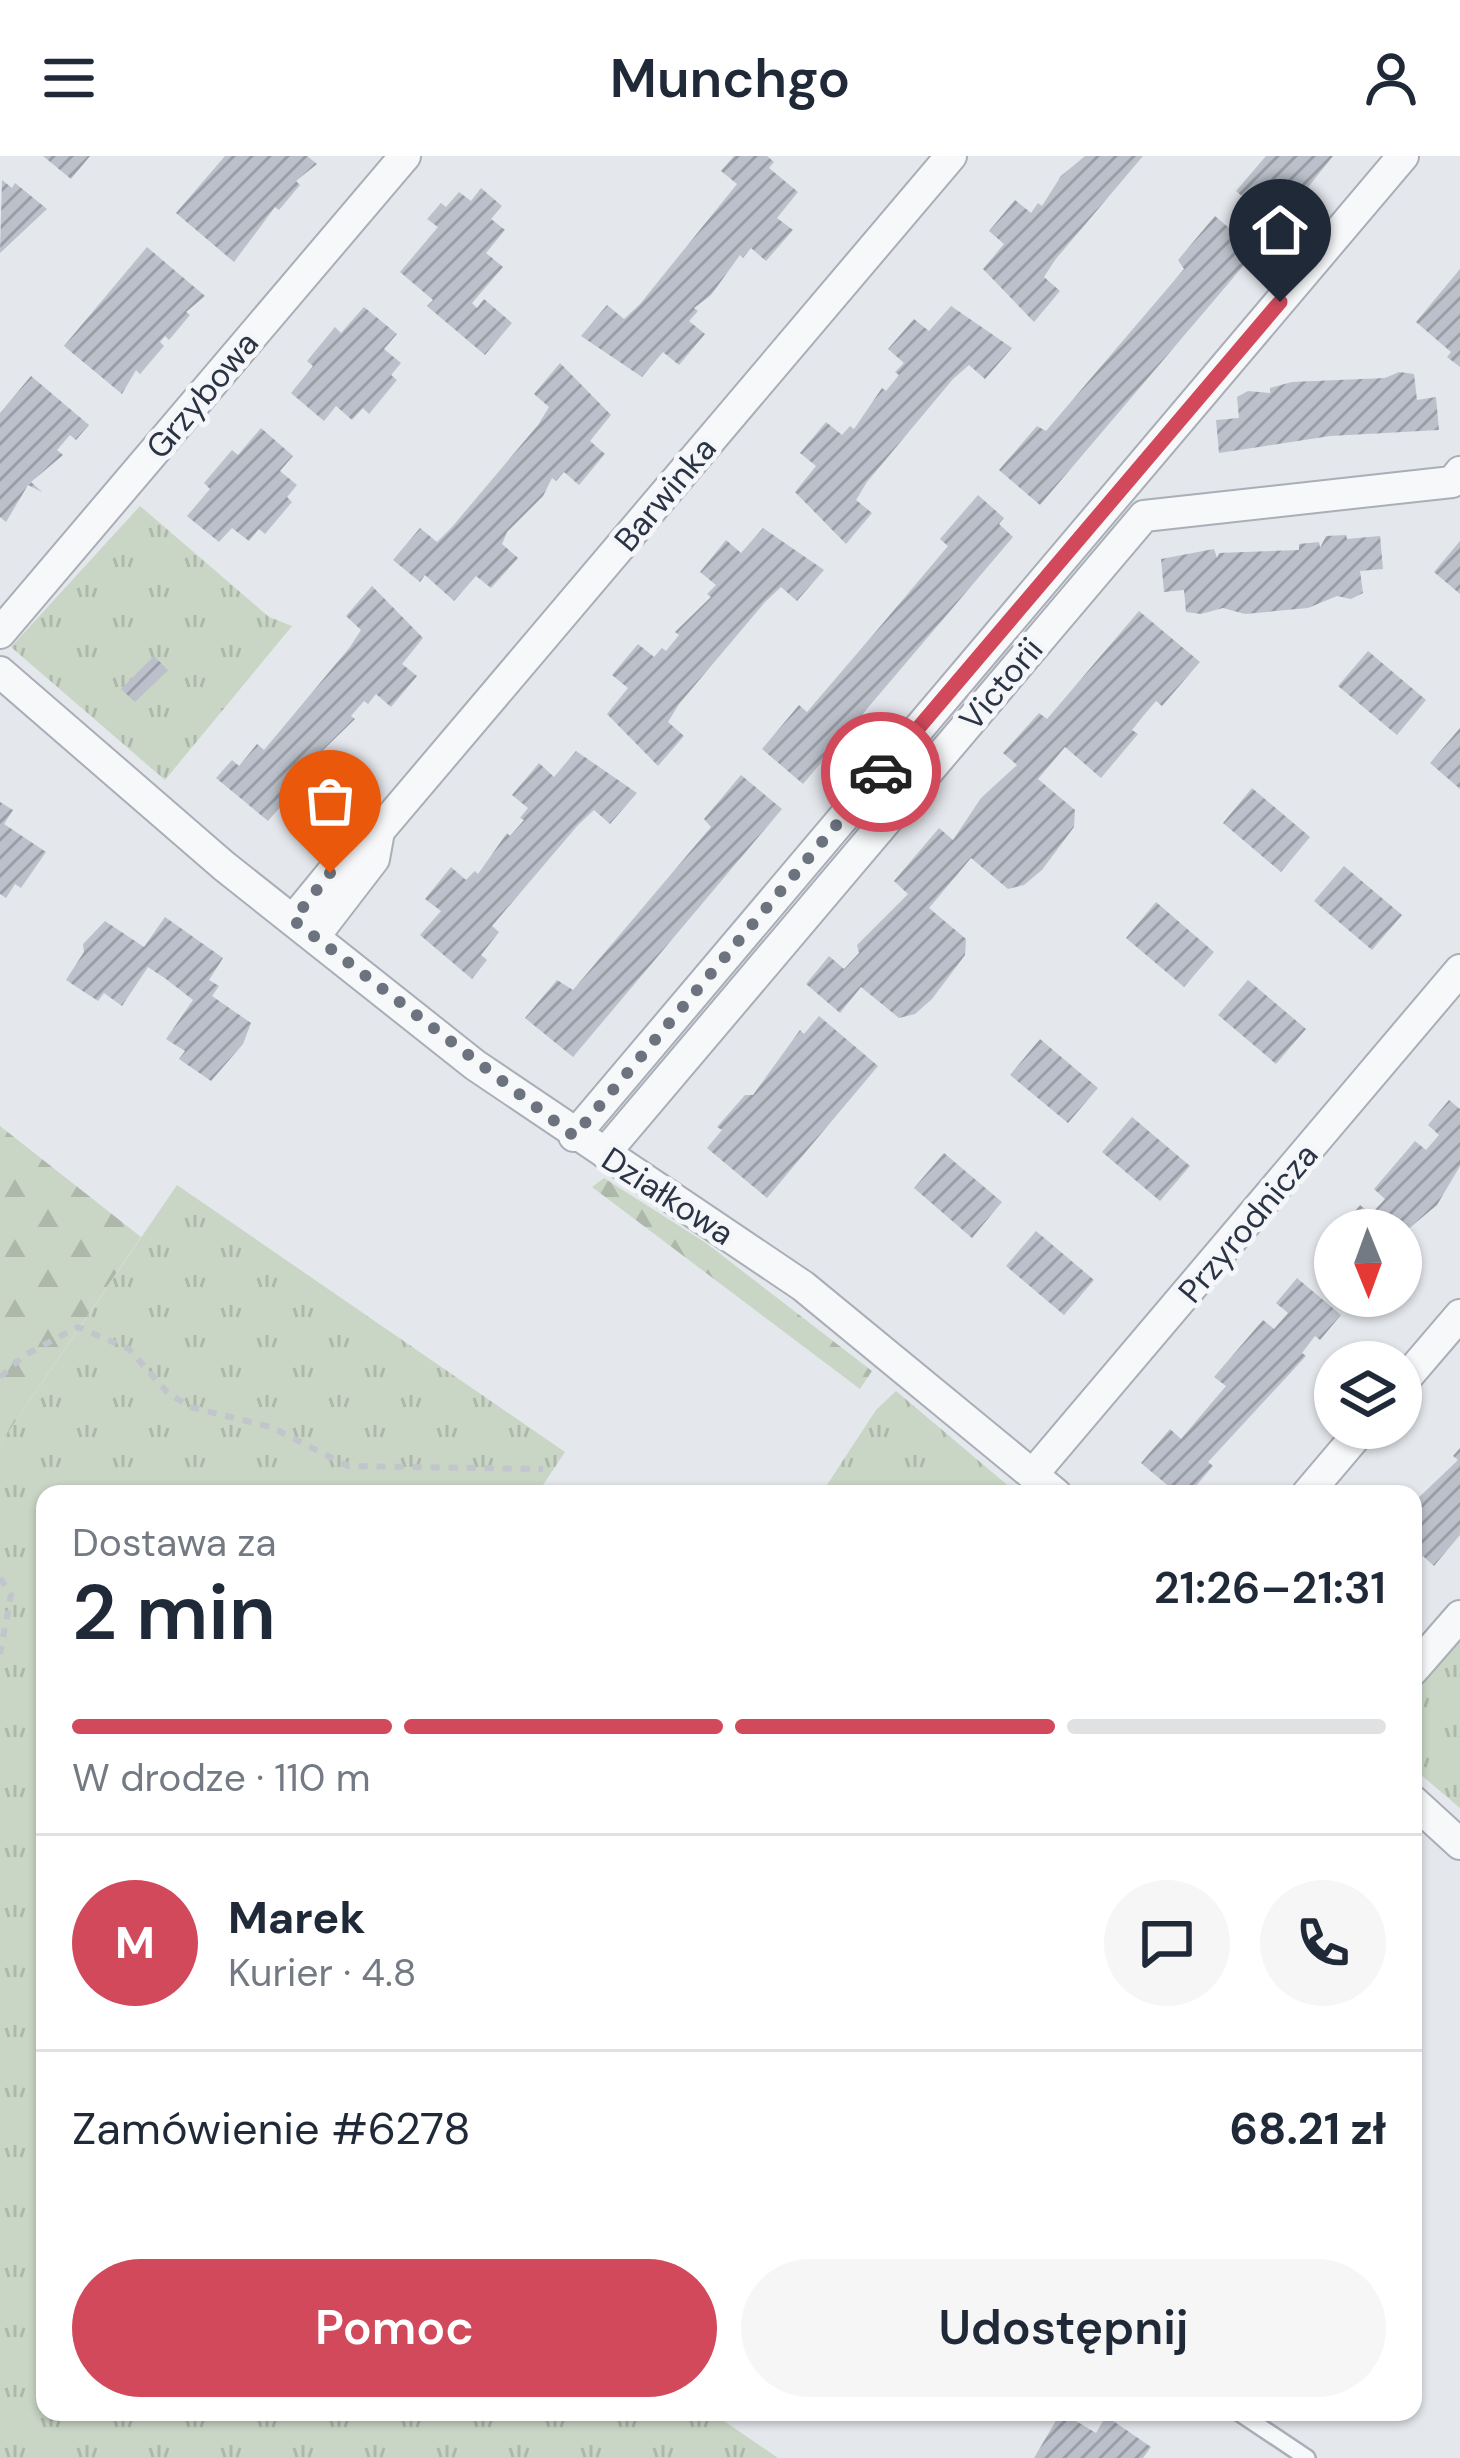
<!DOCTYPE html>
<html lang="pl">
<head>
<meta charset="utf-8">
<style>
	body { margin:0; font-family:"DM Sans",sans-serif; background:#f6f6f7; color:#1f2937; height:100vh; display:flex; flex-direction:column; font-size:45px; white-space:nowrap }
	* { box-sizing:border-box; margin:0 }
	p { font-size:39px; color:#747a83 }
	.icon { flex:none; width:66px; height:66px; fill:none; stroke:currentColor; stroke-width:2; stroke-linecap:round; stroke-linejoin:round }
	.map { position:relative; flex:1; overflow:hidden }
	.panel { position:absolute; left:36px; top:1329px; width:1386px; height:936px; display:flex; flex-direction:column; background:#fff; border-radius:24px; box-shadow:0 3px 9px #0004 }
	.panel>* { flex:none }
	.needle { width:78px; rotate:179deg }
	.controls { position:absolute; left:1314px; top:1053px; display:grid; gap:24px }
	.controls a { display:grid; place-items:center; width:108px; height:108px; border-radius:50%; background:#fff; box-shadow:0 3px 9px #0004; font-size:60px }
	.pin { position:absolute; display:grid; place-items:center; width:102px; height:102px; color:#fff; margin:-123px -51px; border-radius:50% 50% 50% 0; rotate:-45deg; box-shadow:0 0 12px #0007 }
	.pin .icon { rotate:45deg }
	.courier { position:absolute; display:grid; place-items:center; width:120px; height:120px; margin:-60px; border:9px solid #d1495b; border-radius:50%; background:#fff; color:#222; box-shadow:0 3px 15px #0007 }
	.overview em { font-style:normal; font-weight:600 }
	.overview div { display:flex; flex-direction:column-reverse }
	.overview { display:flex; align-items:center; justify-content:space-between; height:204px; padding:0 36px }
	h1 { font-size:78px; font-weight:600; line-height:90px }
	.bar { display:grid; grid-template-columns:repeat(4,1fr); gap:18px 12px; align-content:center; height:144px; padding:0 36px }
	.bar i { height:15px; border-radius:9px; background:#e0e1e3 }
	.bar .on { background:#d1495b }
	.bar p { grid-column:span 4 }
	.line { display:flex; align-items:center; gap:30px; padding:0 36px; border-top:3px solid #e0e1e3 }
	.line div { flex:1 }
	.round { display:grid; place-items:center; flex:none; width:126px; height:126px; border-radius:63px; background:#f6f6f7 }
	.cta { display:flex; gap:24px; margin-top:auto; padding:24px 36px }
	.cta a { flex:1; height:138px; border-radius:72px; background:#d1495b; color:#fff; font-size:48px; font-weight:600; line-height:138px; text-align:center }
	.cta a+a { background:#f6f6f7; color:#1f2937 }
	header { display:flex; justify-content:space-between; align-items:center; height:156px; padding:0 36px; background:#fff; font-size:54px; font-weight:600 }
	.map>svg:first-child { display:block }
	.grass { fill:url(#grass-tufts) }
	.forest { fill:url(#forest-firs) }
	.building { fill:url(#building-hatch) }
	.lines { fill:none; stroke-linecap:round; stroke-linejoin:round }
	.service-casing { stroke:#a9aeb7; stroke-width:20 }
	.minor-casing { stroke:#a9aeb7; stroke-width:34 }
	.path { stroke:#c2c5cb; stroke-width:6; stroke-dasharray:9 9; stroke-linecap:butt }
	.service { stroke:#f7f8fa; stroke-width:15 }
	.minor { stroke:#f7f8fa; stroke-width:30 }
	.done { stroke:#6c737f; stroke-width:12; stroke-dasharray:0 21.6 }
	.route { stroke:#d1495b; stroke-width:15 }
	.labels { text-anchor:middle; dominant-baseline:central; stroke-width:10; stroke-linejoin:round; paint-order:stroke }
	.street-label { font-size:33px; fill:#2b3445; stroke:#f4f6f9 }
</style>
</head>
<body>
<header><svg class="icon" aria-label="menu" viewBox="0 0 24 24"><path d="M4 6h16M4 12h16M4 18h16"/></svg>Munchgo<svg class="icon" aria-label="person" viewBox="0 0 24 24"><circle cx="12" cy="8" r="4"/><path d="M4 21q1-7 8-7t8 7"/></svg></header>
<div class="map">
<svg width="1460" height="2302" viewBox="0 0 1460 2302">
	<defs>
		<pattern id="grass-tufts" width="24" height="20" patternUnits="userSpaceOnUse" patternTransform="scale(3)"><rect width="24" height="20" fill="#c9d6c5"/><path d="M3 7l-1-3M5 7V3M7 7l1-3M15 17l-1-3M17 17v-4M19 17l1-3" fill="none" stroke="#adb8ab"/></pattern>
		<pattern id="forest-firs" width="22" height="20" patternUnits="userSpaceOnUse" patternTransform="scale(3)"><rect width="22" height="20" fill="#c9d6c5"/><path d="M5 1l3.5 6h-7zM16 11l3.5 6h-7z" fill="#adb8ab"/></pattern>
		<pattern id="building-hatch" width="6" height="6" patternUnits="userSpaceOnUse" patternTransform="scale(3)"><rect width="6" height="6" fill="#bbc0ca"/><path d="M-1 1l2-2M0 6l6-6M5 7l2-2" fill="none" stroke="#989da6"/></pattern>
	</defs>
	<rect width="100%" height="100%" fill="#e4e7ec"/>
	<path class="grass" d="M 140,350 L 269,461 L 292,470 L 165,624 L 11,491 Z
		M 177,1029 L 565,1296 L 537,1338 L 45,1338 L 45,2256 L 711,2256 L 778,2302 L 0,2302 L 0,1288 Z
		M 896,1235 L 1018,1338 L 821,1338 L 876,1254 Z
		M 1460,1485 L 1460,1652 L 1413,1612 L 1413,1539 Z"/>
	<path class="forest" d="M 0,970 L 141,1081 L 0,1288 Z
		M 604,1022 L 706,1087 L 872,1215 L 860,1233 L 592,1031 Z"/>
	<path class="building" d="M 43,0 L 90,0 L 71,23 Z
		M 225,0 L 307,0 L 317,8 L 296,25 L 300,29 L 279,54 L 275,51 L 234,106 L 176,57 Z
		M 734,0 L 767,0 L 774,6 L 769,12 L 798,36 L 777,62 L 793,74 L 766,105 L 751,92 L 743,102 L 740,99 L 711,139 L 694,152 L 698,155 L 689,165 L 705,178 L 679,209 L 663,196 L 642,221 L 581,180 L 607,149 L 624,163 L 640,148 L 737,28 L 721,15 Z
		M 1085,0 L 1143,0 L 1055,104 L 1044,121 L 1060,135 L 1034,166 L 983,113 L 1004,88 L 989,75 L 1015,44 L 1031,57 L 1038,47 L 1042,50 L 1061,20 Z
		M 1266,0 L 1333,0 L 1277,70 L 1236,35 Z
		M 2,24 L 12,32 L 15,27 L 47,53 L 0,97 Z
		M 481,32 L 502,50 L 491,63 L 505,74 L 486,97 L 503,111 L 472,147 L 477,152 L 484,143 L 512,167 L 485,199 L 427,150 L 433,144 L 400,116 L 438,71 L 427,63 L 441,47 L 446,51 L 459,36 L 471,45 Z
		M 1215,60 L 1256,95 L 1040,349 L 999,314 L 1037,270 L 1046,275 L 1184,113 L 1178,104 Z
		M 147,91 L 205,140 L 186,156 L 190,159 L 169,184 L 165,180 L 160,186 L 164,190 L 140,218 L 136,214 L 122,238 L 64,190 Z
		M 1460,113 L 1460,211 L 1447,201 L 1451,196 L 1416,166 Z
		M 951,150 L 1012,192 L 985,223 L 969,209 L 953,223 L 867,326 L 856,344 L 872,357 L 846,388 L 795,336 L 816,310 L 800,297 L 826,266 L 842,279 L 850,270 L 854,273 L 882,232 L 886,235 L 899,219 L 895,216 L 904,207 L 888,193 L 914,163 L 929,175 Z
		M 364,151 L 397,178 L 384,193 L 401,207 L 391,219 L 397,224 L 369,258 L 363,252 L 352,264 L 336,250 L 324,265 L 291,237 L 313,210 L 307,205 L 335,171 L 341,177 Z
		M 560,207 L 611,259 L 590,285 L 605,298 L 579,329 L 564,316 L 556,325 L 552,322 L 543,340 L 507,376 L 502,388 L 518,402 L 491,432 L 476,420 L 454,445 L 425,419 L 420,426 L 393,404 L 420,372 L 437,386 L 452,371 L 538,269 L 549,251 L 534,238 Z
		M 1399,216 L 1414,218 L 1417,244 L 1436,241 L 1439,274 L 1330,280 L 1219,297 L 1216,264 L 1239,262 L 1237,241 L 1248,235 L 1270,237 L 1270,232 L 1292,226 L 1385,222 Z
		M 31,220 L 89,269 L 76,284 L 70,279 L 57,294 L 63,299 L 31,326 L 42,336 L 28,329 L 6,366 L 0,361 L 0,257 Z
		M 261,272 L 293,300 L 280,315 L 297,329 L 287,341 L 292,346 L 265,378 L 259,373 L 249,385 L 232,372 L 219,386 L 187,360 L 210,333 L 204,327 L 232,294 L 238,299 Z
		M 978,339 L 1004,362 L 999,368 L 1013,381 L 803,628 L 762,593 L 799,549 L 807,556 L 878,473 L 948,390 L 940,383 Z
		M 763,372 L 824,414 L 797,445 L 781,431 L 765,446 L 679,548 L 668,566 L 684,580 L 658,610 L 607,558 L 628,532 L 612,519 L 638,488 L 654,501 L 662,492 L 666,495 L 679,479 L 675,476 L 711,441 L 707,438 L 716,429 L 700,416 L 726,384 L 741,397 Z
		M 1346,379 L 1347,383 L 1380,380 L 1383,413 L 1360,415 L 1363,437 L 1351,443 L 1337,440 L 1308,452 L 1245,458 L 1223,452 L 1201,458 L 1186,456 L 1184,434 L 1164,436 L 1161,403 L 1214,393 L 1217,402 L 1219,397 L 1299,394 L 1299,388 L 1319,386 L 1320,392 L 1326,380 Z
		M 1460,385 L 1460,438 L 1434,416 Z
		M 372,430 L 423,482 L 402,508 L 417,520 L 391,551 L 376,538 L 368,548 L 364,545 L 351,560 L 355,563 L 319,598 L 314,611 L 330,624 L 304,655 L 288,642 L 268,665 L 216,622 L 232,604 L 239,610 L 257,588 L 264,594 L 350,491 L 361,474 L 346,460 Z
		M 1139,455 L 1200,506 L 1162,550 L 1156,545 L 1144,559 L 1132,574 L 1138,578 L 1101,622 L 1065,591 L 1038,623 L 1075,654 L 1074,671 L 1042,714 L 1024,729 L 1008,733 L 971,702 L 929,752 L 966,783 L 965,799 L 932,843 L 915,858 L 899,862 L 861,831 L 840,857 L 806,828 L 829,800 L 844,813 L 859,797 L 857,789 L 908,738 L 894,725 L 939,672 L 953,684 L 981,642 L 1017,609 L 1003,597 L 1039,557 L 1047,563 Z
		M 1368,495 L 1426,544 L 1397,579 L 1338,530 Z
		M 154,500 L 168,514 L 135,546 L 121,533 Z
		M 1460,572 L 1460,633 L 1430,607 Z
		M 576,595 L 637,637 L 610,668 L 594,654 L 578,669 L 492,770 L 499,776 L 481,799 L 487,804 L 472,823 L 420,779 L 441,755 L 425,743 L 451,711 L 466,724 L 475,715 L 478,718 L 507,677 L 510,680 L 524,664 L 520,662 L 528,652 L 512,639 L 539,607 L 554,621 Z
		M 741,619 L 782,653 L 573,901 L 525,862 L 557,824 L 573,834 L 711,671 L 704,663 Z
		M 1252,632 L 1310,681 L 1281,716 L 1223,667 Z
		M 0,646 L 13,654 L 4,668 L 46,696 L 21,732 L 15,728 L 6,742 L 0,738 Z
		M 1344,710 L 1402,759 L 1372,794 L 1314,745 Z
		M 1156,746 L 1214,796 L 1184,831 L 1126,782 Z
		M 165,761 L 223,802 L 209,824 L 219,830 L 212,840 L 251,867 L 243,888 L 211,925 L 179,903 L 185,895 L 166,883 L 193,844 L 166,823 L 148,811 L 122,850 L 104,837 L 98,845 L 66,824 L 84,796 L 83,788 L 105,765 L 144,791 Z
		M 1248,824 L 1306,873 L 1276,908 L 1218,859 Z
		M 819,860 L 878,910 L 767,1042 L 707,992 L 722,974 L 717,971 L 745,939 L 753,939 L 800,874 L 804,878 Z
		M 1040,883 L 1098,932 L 1068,967 L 1010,919 Z
		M 1449,944 L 1460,953 L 1460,1010 L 1437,1049 L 1401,1079 L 1401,1074 L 1339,1074 L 1360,1049 L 1371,1058 L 1385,1043 L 1374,1033 L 1415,985 L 1426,994 L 1439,979 L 1428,969 Z
		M 1132,961 L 1190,1010 L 1160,1045 L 1102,996 Z
		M 944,997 L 1002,1046 L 972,1082 L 914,1032 Z
		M 1036,1075 L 1094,1124 L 1064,1159 L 1006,1110 Z
		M 1297,1122 L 1341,1159 L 1320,1184 L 1315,1180 L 1302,1197 L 1306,1200 L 1208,1306 L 1213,1310 L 1189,1338 L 1178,1338 L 1141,1307 L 1170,1273 L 1181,1283 L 1226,1230 L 1214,1221 L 1263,1164 L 1274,1173 L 1288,1157 L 1276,1147 Z
		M 1460,1292 L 1460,1379 L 1434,1410 L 1423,1400 L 1413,1411 L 1413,1347 L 1458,1304 L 1453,1300 Z
		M 1061,2256 L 1096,2277 L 1106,2260 L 1151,2291 L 1143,2302 L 1034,2302 Z"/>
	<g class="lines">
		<g class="service-casing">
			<path id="service" d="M 1238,2256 L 1307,2302"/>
		</g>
		<g class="minor-casing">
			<path id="minor" d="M 0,477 L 405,0
				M 0,516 L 224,710 L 475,909 L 803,1130 L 1056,1338
				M 293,764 L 338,709 L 379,675 L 951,0
				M 314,781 L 374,703 L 379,675
				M 574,980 L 1403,0
				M 605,997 L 1144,360 L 1452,326 L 1460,316
				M 1401,1228 L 1460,1159
				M 1033,1318 L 1460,814
				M 1307,1338 L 1363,1272
				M 1413,1514 L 1460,1460
				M 1413,1645 L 1460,1688"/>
		</g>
		<path class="path" d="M 0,1221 L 25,1199 L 78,1171 L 129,1193 L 167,1236 L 190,1251 L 271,1271 L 348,1310 L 543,1313
			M 0,1422 L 11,1439 L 0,1498"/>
		<use href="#service" class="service"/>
		<use href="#minor" class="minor"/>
	</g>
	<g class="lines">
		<path class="done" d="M 330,717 L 293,764 L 574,980 L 881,616"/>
		<path class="route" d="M 881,616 L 1280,146"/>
	</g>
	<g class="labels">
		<g class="street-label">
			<text transform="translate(202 239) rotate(-50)">Grzybowa</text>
			<text transform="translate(665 338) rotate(-50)">Barwinka</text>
			<text transform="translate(1001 528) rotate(-50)">Victorii</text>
			<text transform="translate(668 1040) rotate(33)">Działkowa</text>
			<text transform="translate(1248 1067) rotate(-50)">Przyrodnicza</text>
		</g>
	</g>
</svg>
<div class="controls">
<a><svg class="needle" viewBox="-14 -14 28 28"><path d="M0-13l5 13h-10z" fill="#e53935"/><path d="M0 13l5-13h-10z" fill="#747a83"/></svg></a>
<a><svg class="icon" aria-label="layers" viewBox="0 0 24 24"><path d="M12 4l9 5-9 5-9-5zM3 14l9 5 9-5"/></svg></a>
</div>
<div class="pin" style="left:330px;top:717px;background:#ea580c"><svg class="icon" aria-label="bag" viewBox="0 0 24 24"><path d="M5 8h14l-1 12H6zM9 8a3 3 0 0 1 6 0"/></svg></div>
<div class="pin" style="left:1280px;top:146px;background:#1f2937"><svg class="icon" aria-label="home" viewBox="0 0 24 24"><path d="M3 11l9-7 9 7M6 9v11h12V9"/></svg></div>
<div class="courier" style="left:881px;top:616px"><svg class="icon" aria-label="car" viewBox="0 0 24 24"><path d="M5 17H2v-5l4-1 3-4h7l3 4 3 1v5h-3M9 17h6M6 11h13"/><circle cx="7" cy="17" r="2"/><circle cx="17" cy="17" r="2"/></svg></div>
<section class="panel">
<div class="overview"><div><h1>2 min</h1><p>Dostawa za</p></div><em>21:26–21:31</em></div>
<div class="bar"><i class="on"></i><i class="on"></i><i class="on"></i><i></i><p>W drodze · 110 m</p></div>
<div class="line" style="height:216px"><b class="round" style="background:#d1495b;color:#fff">M</b><div><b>Marek</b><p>Kurier · 4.8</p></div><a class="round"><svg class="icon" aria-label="chat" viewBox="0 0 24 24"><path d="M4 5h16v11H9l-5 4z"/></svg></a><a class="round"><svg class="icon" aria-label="phone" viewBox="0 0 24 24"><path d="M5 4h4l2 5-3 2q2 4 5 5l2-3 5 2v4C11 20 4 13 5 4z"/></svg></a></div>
<div class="line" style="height:156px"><div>Zamówienie #6278</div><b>68.21 zł</b></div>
<div class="cta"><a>Pomoc</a><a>Udostępnij</a></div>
</section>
</div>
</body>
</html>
